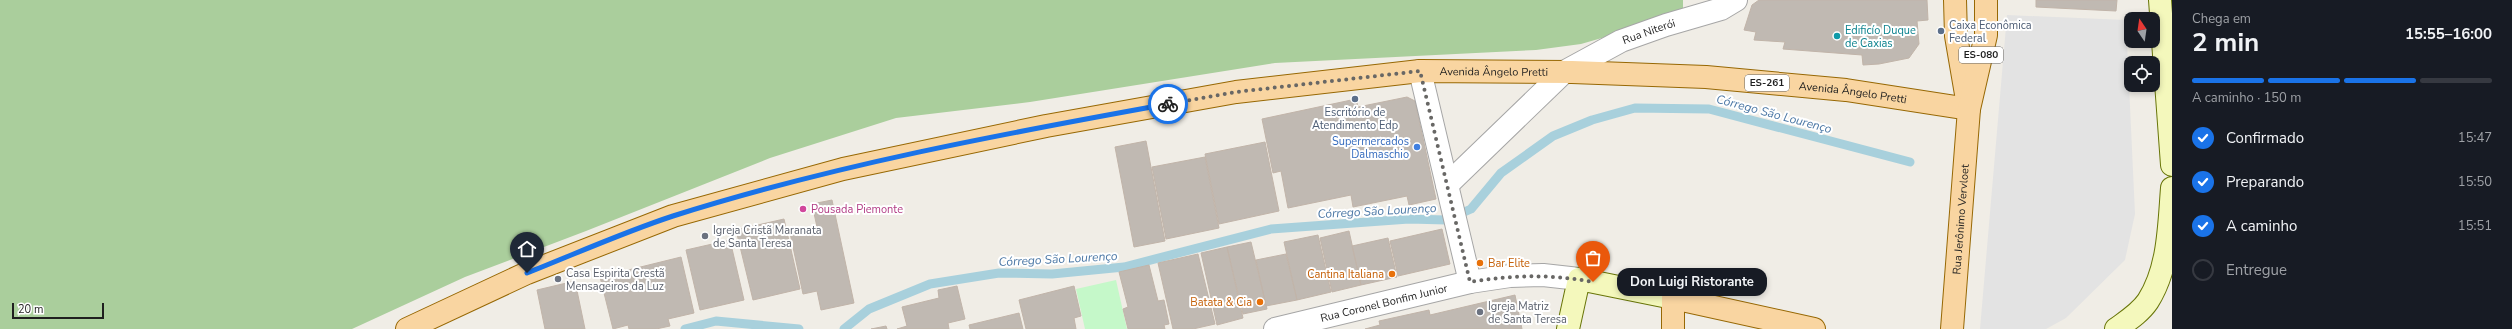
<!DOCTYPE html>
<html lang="pt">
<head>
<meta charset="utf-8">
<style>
	body { margin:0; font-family:"Nunito Sans",sans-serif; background:#242831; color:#f1f3f6; height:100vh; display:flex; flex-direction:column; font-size:15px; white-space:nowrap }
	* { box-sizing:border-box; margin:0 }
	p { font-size:13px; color:#9ea1a6 }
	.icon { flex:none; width:22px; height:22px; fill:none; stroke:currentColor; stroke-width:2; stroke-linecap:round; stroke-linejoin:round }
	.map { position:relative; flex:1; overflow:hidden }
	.details { display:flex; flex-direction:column; background:#171b24; width:340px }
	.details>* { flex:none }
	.needle { width:26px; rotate:347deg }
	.tools { position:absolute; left:2124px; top:12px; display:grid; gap:8px }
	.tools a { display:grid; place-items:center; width:36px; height:36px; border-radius:8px; background:#171b24; box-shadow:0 2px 6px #0003; font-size:20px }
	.scale { position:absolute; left:12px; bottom:10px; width:92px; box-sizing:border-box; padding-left:4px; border:2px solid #1f1f1f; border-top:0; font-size:11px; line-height:14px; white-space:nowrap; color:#1f1f1f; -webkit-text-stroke:3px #fff; paint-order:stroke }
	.pin { position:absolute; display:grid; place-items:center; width:34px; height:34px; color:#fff; margin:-41px -17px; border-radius:50% 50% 50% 0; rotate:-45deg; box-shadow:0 0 4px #0007 }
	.pin .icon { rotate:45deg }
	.courier { position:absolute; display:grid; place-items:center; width:40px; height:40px; margin:-20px; border:3px solid #1a73e8; border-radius:50%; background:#fff; color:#222; box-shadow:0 1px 5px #0007 }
	.bubble { position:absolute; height:28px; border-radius:12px; background:#171b24; box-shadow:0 2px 6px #0003; font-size:13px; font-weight:700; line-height:28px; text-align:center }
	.overview em { font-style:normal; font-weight:700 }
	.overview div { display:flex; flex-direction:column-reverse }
	.overview { display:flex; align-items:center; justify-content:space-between; height:68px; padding:0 20px }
	h1 { font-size:26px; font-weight:700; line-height:30px }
	.bar { display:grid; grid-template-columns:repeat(4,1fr); gap:6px 4px; align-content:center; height:48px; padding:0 20px }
	.bar i { height:5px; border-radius:3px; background:#363941 }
	.bar .on { background:#1a73e8 }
	.bar p { grid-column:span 4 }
	ol { padding:0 20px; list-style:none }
	li { display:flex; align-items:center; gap:12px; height:44px }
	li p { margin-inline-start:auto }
	li .icon { padding:4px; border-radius:50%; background:#1a73e8; color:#fff; stroke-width:4 }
	li:last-child { color:#9ea1a6 }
	li i { width:22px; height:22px; border:2px solid #363941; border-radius:50% }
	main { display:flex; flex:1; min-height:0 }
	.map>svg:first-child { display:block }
	.forest { fill:#aace9c }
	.park { fill:#c5f8c9 }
	.parking { fill:#e3e3e3 }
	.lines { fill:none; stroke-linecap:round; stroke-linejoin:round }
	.stream { stroke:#a8d0dc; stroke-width:9 }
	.building { fill:#c0b9b2; stroke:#c1b4a9 }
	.street-casing { stroke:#a6a6a6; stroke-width:24 }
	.secondary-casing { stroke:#687508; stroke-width:24 }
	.primary-casing { stroke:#976804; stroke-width:24 }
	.street { stroke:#fff; stroke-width:22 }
	.secondary { stroke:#f4f8bc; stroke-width:22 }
	.primary { stroke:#f9d5a1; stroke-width:22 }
	.done { stroke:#686765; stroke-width:4; stroke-dasharray:0 7.2 }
	.route { stroke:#1a73e8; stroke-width:5 }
	.service-dot { fill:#5c6f8a; stroke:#fff; stroke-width:1.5 }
	.culture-dot { fill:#0f9aa8; stroke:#fff; stroke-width:1.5 }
	.shop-dot { fill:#3f7fe0; stroke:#fff; stroke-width:1.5 }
	.hotel-dot { fill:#d1479c; stroke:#fff; stroke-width:1.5 }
	.worship-dot { fill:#6b7280; stroke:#fff; stroke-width:1.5 }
	.food-dot { fill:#e8710a; stroke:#fff; stroke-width:1.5 }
	.labels { text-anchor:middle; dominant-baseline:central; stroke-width:4; stroke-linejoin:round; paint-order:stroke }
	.shield { fill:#fff; stroke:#626262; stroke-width:1 }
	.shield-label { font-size:10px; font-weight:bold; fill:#1f1f1f }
	.service-label { font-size:11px; fill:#4e5e75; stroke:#fff; text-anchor:start }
	.culture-label { font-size:11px; fill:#0d838f; stroke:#fff; text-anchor:start }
	.street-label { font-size:11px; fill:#1f1f1f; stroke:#fff }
	.shop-label { font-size:11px; fill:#366cbe; stroke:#fff; text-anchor:end }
	.hotel-label { font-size:11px; fill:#b23c85; stroke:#fff; text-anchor:start }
	.worship-label { font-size:11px; fill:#5b616d; stroke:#fff; text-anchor:start }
	.food-label { font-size:11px; fill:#c56008; stroke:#fff; text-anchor:end }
	.water-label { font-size:12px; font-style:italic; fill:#4b77a5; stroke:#fff }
</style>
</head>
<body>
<main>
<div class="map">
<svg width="2172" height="329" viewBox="0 0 2172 329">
	<rect width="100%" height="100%" fill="#f0ede6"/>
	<path class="forest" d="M 0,0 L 1683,0 L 1683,12 L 1633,29 L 1581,44 L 1536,50 L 1275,63 L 1030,102 L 896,118 L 770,158 L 586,231 L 465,277 L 352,329 L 0,329 Z"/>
	<path class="park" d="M 1116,280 L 1127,329 L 1085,329 L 1076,289 Z"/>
	<path class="parking" d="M 2007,15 L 2126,20 L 2135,214 L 2125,260 L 2066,318 L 2046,329 L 1980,329 Z"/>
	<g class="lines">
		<path class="stream" d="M 685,329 L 716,321 L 799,329
			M 844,329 L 869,309 L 930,284 L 999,273 L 1052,274 L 1124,267 L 1271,229 L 1409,219 L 1446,220 L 1471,209 L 1501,173 L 1553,136 L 1592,120 L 1635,108 L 1709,109 L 1910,162"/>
	</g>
	<path class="building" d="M 1759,0 L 1927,0 L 1928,20 L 1917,21 L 1919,44 L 1909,58 L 1879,64 L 1863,65 L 1862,55 L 1783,49 L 1785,42 L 1754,40 L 1756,32 L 1744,30 L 1752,5 Z
		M 2036,0 L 2117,0 L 2116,11 L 2036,7 Z
		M 1407,97 L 1415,101 L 1436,199 L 1409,205 L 1407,196 L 1353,207 L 1351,195 L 1288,208 L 1281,171 L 1273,173 L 1262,119 L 1356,99 L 1358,107 Z
		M 1146,141 L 1165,241 L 1134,247 L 1115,147 Z
		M 1265,142 L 1279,211 L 1219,224 L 1205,154 Z
		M 1205,157 L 1219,228 L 1166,239 L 1152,167 Z
		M 832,200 L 854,303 L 821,310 L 817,291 L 803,294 L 790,233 L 817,227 L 812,204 Z
		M 784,219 L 800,289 L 753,300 L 736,230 Z
		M 1442,229 L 1450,264 L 1398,276 L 1390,241 Z
		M 1349,231 L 1361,285 L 1332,292 L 1320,238 Z
		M 1318,235 L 1331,292 L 1297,300 L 1284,242 Z
		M 1388,238 L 1397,277 L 1361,285 L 1352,246 Z
		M 730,240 L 744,300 L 700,310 L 686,250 Z
		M 1251,242 L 1267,309 L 1243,314 L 1227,247 Z
		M 1227,247 L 1243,318 L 1217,325 L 1201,253 Z
		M 1198,254 L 1215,324 L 1193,329 L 1173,329 L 1158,263 Z
		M 1286,254 L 1297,300 L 1266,306 L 1256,260 Z
		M 681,257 L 694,313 L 668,319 L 670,326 L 656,329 L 629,329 L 628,325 L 613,329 L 600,277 Z
		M 1149,265 L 1158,301 L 1164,300 L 1169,324 L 1164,325 L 1165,329 L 1128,329 L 1123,309 L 1128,307 L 1119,272 Z
		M 575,281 L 585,329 L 545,329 L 537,290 Z
		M 957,286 L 965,319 L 948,323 L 949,329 L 897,329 L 907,326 L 902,307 L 939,298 L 938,290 Z
		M 1074,286 L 1081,316 L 1074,318 L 1076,329 L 1026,329 L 1019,300 Z
		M 1515,295 L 1522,329 L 1365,329 L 1380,325 L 1379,321 L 1429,310 L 1430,315 Z
		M 1019,313 L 1023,329 L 970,329 L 969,325 Z
		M 886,326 L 887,329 L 871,329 Z"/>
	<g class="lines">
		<g class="street-casing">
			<g id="street">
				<path d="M 1420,71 L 1470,282"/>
				<path id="s1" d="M 1447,185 L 1564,72 L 1621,41 L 1666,25 L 1721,9 L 1736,0"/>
				<path id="s2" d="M 1275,329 L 1470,282 L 1510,276 L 1543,275 L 1579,279"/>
			</g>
		</g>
		<g class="secondary-casing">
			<path id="secondary" d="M 2160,0 L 2172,165
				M 1568,329 L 1579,279 L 1673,298
				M 2116,329 C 2127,321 2140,313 2148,301 C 2169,268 2169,226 2172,188"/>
		</g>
		<g class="primary-casing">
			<g id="primary">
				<path d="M 1955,0 L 1956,36 L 1967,100"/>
				<path id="s3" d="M 407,329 L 527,273 L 673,216 L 843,169 L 1046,126 L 1236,92 L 1420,71 L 1572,72 L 1706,77 L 1846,90 L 1969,109"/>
				<path d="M 1673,329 L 1673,298 L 1814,329"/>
				<path id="s4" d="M 1952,329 L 1969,109 L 1986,35 L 1986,0"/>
			</g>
		</g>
		<use href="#street" class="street"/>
		<use href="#secondary" class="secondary"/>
		<use href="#primary" class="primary"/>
	</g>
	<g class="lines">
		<path class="done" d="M 1168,104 L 1236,92 L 1420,71 L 1470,282 C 1512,275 1550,274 1593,282"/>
		<path class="route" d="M 527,273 C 575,254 624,232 673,216 C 834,165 1002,134 1168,104"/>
	</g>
	<g class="service-dot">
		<circle cx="1941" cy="31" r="4"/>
		<circle cx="1355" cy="99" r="4"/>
	</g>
	<circle class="culture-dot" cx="1837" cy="36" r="4"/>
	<circle class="shop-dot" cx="1417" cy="147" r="4"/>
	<circle class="hotel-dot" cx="803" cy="209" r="4"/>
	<g class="worship-dot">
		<circle cx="705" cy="236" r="4"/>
		<circle cx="558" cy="279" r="4"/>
		<circle cx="1480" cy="312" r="4"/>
	</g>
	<g class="food-dot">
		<circle cx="1480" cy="263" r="4"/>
		<circle cx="1392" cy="274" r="4"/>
		<circle cx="1260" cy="302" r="4"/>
	</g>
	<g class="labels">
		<g class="shield">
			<rect x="1959" y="47" width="44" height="16" rx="3"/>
			<rect x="1745" y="75" width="44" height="16" rx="3"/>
		</g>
		<g class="shield-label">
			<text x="1981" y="55">ES-080</text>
			<text x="1767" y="83">ES-261</text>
		</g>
		<g class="service-label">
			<text x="1949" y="25">Caixa Econômica<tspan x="1949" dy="13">Federal</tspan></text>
			<text x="1355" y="112" text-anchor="middle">Escritório de<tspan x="1355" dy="13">Atendimento Edp</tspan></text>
		</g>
		<g class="culture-label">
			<text x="1845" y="30">Edificío Duque<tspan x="1845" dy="13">de Caxias</tspan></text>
		</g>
		<g class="street-label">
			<text stroke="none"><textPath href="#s1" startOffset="257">Rua Niterói</textPath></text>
			<text stroke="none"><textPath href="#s3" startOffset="1125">Avenida Ângelo Pretti</textPath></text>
			<text stroke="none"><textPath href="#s3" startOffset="1485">Avenida Ângelo Pretti</textPath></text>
			<text stroke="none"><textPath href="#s4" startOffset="110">Rua Jerônimo Vervloet</textPath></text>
			<text stroke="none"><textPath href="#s2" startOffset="112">Rua Coronel Bonfim Junior</textPath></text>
		</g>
		<g class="shop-label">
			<text x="1409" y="141">Supermercados<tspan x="1409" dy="13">Dalmaschio</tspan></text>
		</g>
		<g class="hotel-label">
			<text x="811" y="209">Pousada Piemonte</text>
		</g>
		<g class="worship-label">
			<text x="713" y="230">Igreja Cristã Maranata<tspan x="713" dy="13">de Santa Teresa</tspan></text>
			<text x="566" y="273">Casa Espirita Crestã<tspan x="566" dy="13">Mensageiros da Luz</tspan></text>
			<text x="1488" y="306">Igreja Matriz<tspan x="1488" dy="13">de Santa Teresa</tspan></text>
		</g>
		<g class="food-label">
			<text x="1488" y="263" text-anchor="start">Bar Elite</text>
			<text x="1384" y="274">Cantina Italiana</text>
			<text x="1252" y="302">Batata &amp; Cia</text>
		</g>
		<g class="water-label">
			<text transform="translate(1774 114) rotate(15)">Córrego São Lourenço</text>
			<text transform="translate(1377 211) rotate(-3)">Córrego São Lourenço</text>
			<text transform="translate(1058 259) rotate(-3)">Córrego São Lourenço</text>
		</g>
	</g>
</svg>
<div class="tools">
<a><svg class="needle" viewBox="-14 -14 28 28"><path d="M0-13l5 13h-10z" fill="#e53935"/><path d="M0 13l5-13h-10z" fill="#9ea1a6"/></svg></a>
<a><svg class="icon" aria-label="locate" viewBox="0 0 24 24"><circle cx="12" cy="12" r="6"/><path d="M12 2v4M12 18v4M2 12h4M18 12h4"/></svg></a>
</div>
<div class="scale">20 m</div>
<div class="pin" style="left:1593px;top:282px;background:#ea580c"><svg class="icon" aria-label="bag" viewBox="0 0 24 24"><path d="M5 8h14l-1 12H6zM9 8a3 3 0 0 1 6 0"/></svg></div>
<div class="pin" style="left:527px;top:273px;background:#1f2937"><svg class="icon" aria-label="home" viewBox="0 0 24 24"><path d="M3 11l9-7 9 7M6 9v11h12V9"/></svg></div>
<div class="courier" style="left:1168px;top:104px"><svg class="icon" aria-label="bike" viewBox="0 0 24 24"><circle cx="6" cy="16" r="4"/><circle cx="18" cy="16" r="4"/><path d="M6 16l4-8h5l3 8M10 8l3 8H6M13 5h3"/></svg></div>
<div class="bubble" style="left:1617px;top:268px;width:150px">Don Luigi Ristorante</div>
</div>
<section class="details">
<div class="overview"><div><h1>2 min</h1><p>Chega em</p></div><em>15:55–16:00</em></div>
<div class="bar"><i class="on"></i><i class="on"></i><i class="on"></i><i></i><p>A caminho · 150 m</p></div>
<ol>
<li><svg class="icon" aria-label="check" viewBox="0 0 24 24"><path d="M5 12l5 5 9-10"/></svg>Confirmado<p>15:47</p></li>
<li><svg class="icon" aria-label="check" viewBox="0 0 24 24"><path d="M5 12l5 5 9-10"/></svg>Preparando<p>15:50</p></li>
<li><svg class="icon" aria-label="check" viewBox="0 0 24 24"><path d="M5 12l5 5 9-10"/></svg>A caminho<p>15:51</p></li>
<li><i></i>Entregue</li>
</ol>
</section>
</main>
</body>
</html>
